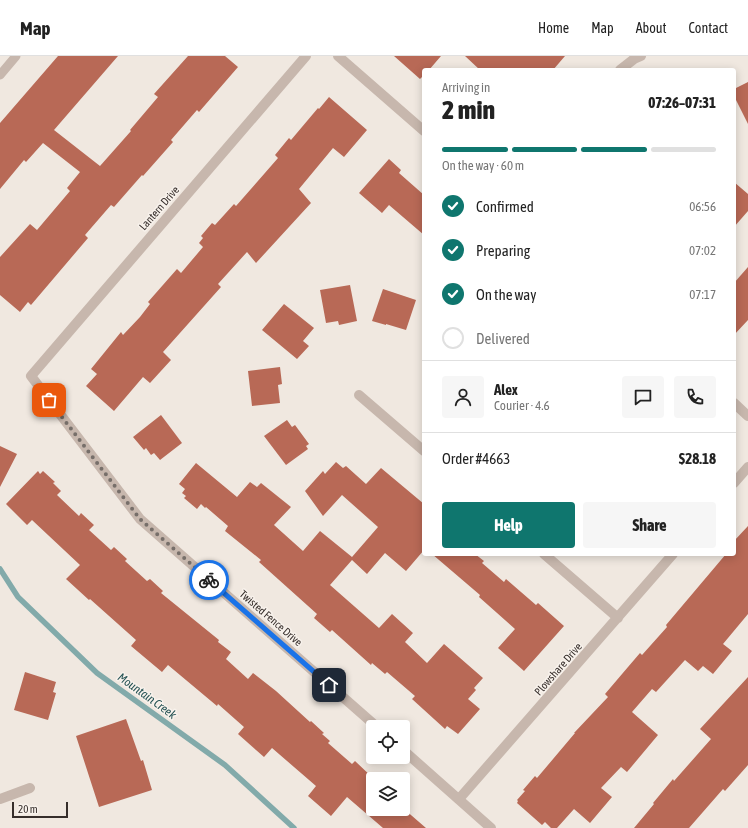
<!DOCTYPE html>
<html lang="en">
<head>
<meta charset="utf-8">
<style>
	body { margin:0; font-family:"Asap Condensed",sans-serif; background:#f6f6f6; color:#222; height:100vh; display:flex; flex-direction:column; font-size:15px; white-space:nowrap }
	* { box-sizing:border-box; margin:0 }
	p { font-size:13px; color:#767676 }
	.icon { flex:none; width:22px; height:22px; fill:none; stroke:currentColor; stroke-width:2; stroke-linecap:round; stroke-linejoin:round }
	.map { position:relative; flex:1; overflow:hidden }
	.side { position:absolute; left:422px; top:12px; width:314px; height:488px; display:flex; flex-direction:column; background:#fff; border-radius:4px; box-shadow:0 2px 10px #0003 }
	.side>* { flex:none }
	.buttons { position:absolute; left:366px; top:664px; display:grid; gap:8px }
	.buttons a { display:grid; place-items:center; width:44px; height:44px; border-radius:4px; background:#fff; box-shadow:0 2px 10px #0003; font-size:20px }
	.scale { position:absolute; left:12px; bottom:10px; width:56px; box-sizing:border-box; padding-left:4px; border:2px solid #362e2b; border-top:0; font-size:11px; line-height:14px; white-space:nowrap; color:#362e2b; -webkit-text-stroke:3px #f8f2ec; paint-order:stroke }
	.pin { position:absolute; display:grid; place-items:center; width:34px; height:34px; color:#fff; margin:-17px; border-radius:8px; box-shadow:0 2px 6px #0006 }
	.courier { position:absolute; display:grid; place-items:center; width:40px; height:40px; margin:-20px; border:3px solid #1a73e8; border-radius:50%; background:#fff; color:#222; box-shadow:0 1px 5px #0007 }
	.summary em { font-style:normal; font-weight:800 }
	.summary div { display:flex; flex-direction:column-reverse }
	.summary { display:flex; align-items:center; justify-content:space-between; height:68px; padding:0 20px }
	h1 { font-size:26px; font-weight:800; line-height:30px }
	.bar { display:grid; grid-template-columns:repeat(4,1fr); gap:6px 4px; align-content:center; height:48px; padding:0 20px }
	.bar i { height:5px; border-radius:3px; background:#e0e0e0 }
	.bar .current { background:#0f766e }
	.bar p { grid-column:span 4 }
	.line { display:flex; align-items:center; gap:10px; padding:0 20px; border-top:1px solid #e0e0e0 }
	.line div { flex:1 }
	.round { display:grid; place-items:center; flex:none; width:42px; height:42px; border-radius:4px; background:#f6f6f6 }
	ol { padding:0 20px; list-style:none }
	li { display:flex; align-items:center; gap:12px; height:44px }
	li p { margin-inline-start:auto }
	li .icon { padding:4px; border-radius:50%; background:#0f766e; color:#fff; stroke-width:4 }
	li:last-child { color:#767676 }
	li i { width:22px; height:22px; border:2px solid #e0e0e0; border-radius:50% }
	.button { display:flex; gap:8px; margin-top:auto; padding:8px 20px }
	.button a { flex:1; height:46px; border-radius:4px; background:#0f766e; color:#fff; font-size:16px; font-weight:800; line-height:46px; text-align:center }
	.button a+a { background:#f6f6f6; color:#222 }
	header { display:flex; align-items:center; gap:24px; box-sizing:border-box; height:56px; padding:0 20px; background:#fff; border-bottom:1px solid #e0e0e0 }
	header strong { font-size:19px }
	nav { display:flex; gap:22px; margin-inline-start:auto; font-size:14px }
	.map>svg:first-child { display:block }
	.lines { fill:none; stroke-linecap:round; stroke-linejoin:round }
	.stream { stroke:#82aaaa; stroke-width:5.5 }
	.building { fill:#b86956 }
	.lane { stroke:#c7b7ad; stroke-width:9 }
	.street { stroke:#c7b7ad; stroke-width:10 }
	.done { stroke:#776f6a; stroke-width:4; stroke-dasharray:0 7.2 }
	.route { stroke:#1a73e8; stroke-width:5 }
	.labels { text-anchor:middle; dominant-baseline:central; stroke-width:3; stroke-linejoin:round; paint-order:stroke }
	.street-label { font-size:11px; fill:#362e2b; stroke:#f8f2ec }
	.water-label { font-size:12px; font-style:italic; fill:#255253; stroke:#f8f2ec }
</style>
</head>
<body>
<header>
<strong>Map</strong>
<nav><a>Home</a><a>Map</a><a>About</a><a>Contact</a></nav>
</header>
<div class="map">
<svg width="748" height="772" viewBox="0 0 748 772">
	<rect width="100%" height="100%" fill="#f0e8e0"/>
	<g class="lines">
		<path class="stream" d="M 0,513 L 18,541 L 97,617 L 225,709 L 294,772"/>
	</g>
	<path class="building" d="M 58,0 L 118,0 L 54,74 L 100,110 L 131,75 L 130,74 L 158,41 L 154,38 L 188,0 L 225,0 L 238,11 L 199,56 L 197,54 L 171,84 L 173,86 L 143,120 L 142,119 L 114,151 L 111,149 L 85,179 L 88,182 L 31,249 L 28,246 L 20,256 L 0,239 L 0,201 L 30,168 L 37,174 L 70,135 L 67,132 L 80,116 L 43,87 L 26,106 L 24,104 L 0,133 L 0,67 Z
		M 394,0 L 441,0 L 429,14 L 424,14 L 424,19 L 420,23 Z
		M 465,0 L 565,0 L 553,14 L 480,14 Z
		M 748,26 L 748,68 L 734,40 L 734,33 Z
		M 329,41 L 367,74 L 344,101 L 333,92 L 299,133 L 311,147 L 256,207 L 247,196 L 218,228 L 221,231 L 163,296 L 171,304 L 150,327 L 143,321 L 114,355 L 86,330 L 97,318 L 91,313 L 121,276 L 123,279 L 140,261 L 150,248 L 148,246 L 177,213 L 181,217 L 203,191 L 199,187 L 203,182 L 201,180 L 212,167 L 215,169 L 234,148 L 236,150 L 278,102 L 275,99 L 289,82 L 291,84 L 318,52 L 319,53 Z
		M 389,103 L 401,114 L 399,117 L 424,139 L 424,179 L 389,149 L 382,157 L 359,137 Z
		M 734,126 L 748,138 L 748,155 L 734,171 Z
		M 748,211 L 748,264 L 734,279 L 734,227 Z
		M 350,229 L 357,265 L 339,269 L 338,265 L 326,267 L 320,234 Z
		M 383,233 L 416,244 L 406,274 L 386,268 L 386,269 L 372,265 Z
		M 284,248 L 314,272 L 303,285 L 309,290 L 297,303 L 262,274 Z
		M 280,311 L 282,328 L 278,329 L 280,347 L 252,350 L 248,315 Z
		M 161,359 L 182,387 L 160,404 L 154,397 L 151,399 L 146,392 L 144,394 L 133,381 Z
		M 287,364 L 292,371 L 295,369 L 309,388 L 306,390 L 308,393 L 286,409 L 264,380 Z
		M 0,390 L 17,398 L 0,431 Z
		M 336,406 L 343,412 L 346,410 L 366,428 L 381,412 L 424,448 L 424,494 L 406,515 L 385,497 L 367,518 L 352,504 L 330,529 L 379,572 L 392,558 L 413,577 L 405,586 L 427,607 L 444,588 L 483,622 L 474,632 L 476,634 L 468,643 L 480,653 L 458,678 L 447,670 L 445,673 L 412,643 L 415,640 L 387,616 L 385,618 L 372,607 L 371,609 L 332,574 L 330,576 L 314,562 L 317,558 L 259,506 L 261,504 L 225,475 L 228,470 L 206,451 L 205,452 L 201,448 L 197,453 L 184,442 L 186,440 L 182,437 L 185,433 L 179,428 L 196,407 L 237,441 L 250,426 L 257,431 L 261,427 L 291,451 L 274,469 L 303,495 L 320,475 L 352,501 L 378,471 L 342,439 L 323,460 L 305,435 L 323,415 L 325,418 Z
		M 38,415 L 40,418 L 43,415 L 55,426 L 53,427 L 61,435 L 57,439 L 79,460 L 81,457 L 94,469 L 89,474 L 111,494 L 114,491 L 127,503 L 125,505 L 147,525 L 150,523 L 163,535 L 161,537 L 219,584 L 218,586 L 231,596 L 226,603 L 248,623 L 253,617 L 276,635 L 310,666 L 311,665 L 324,677 L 322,678 L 330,685 L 328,687 L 352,708 L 355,705 L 373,722 L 373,753 L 404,753 L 426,772 L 383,772 L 347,741 L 331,760 L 308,740 L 316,730 L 272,692 L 264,701 L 238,678 L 244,671 L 218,648 L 217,650 L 168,609 L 162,616 L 131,590 L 136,584 L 90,543 L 89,544 L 66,523 L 80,509 L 32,464 L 27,469 L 6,448 Z
		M 748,470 L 748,558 L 723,588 L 732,595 L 713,618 L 703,610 L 698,615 L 685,604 L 656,636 L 652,633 L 632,656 L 658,679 L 627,716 L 621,711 L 601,732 L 612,741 L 590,767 L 574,753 L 557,772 L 551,772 L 545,766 L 542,769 L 517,747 L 518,745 L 517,744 L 525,735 L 523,734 L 535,720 L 537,722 L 575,677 L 574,677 L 608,641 L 605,638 L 628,611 L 640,597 L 642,599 L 667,571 L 666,569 L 726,498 L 734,498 L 734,485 Z
		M 432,498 L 475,498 L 484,505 L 482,507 L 504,526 L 506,523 L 536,549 L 538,547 L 564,570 L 524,615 L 498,592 L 515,573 L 479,541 L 480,539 Z
		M 25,616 L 56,626 L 53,636 L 56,637 L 48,664 L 14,654 Z
		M 748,621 L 748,709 L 725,735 L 723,733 L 689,772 L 634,772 L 654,748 L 653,747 L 673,723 L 674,725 L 711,683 L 700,673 Z
		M 126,663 L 141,705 L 143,704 L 152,734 L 99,751 L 76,680 Z"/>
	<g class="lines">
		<path class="lane" d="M 0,19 L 16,0"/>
		<path class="street" d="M 306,0 L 31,320 L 140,463 L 377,671
			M 338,0 L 424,75
			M 620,14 L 634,3 L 641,0
			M 359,339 L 424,395
			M 734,347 L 748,360
			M 734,427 L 748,411
			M 544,498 L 618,562
			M 403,694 L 491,772
			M 0,743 L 30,732
			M 459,743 L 673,498"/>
	</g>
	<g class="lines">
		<path class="done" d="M 49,344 L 140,463 L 209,524"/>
		<path class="route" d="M 209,524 L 329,629"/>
	</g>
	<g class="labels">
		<g class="street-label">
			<text transform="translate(159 152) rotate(-49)">Lantern Drive</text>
			<text transform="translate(271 562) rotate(41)">Twisted Fence Drive</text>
			<text transform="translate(558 613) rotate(-49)">Plowshare Drive</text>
		</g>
		<g class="water-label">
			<text transform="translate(147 640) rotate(36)">Mountain Creek</text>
		</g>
	</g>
</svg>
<div class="buttons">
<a><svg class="icon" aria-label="locate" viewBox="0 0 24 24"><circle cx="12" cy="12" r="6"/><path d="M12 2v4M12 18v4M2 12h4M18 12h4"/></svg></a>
<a><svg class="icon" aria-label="layers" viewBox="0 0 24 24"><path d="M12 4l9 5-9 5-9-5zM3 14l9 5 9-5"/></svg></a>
</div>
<div class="scale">20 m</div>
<div class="pin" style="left:49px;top:344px;background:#ea580c"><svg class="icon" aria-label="bag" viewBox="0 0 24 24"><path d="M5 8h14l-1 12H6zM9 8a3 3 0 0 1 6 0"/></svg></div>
<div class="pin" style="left:329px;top:629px;background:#1f2937"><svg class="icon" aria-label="home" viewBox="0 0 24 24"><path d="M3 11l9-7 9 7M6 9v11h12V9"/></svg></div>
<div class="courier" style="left:209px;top:524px"><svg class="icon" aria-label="bike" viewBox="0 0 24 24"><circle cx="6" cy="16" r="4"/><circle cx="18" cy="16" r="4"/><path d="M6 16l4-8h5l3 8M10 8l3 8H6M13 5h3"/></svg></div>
<section class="side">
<div class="summary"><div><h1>2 min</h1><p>Arriving in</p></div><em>07:26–07:31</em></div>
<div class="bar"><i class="current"></i><i class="current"></i><i class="current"></i><i></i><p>On the way · 60 m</p></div>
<ol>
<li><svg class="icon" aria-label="check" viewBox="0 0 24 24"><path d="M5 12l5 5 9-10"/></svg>Confirmed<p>06:56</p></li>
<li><svg class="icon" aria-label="check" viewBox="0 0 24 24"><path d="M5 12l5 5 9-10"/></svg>Preparing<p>07:02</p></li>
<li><svg class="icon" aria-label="check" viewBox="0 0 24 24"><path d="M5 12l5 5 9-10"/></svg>On the way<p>07:17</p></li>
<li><i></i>Delivered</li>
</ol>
<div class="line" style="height:72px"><a class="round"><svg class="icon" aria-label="person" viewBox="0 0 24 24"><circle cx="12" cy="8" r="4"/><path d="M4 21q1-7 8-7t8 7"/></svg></a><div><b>Alex</b><p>Courier · 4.6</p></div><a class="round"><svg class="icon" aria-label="chat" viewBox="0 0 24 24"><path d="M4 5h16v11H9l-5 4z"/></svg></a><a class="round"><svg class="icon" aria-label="phone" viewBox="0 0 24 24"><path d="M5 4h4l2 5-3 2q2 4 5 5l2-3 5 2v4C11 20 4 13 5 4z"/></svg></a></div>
<div class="line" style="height:52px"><div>Order #4663</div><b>$28.18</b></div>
<div class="button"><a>Help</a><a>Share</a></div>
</section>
</div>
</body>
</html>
